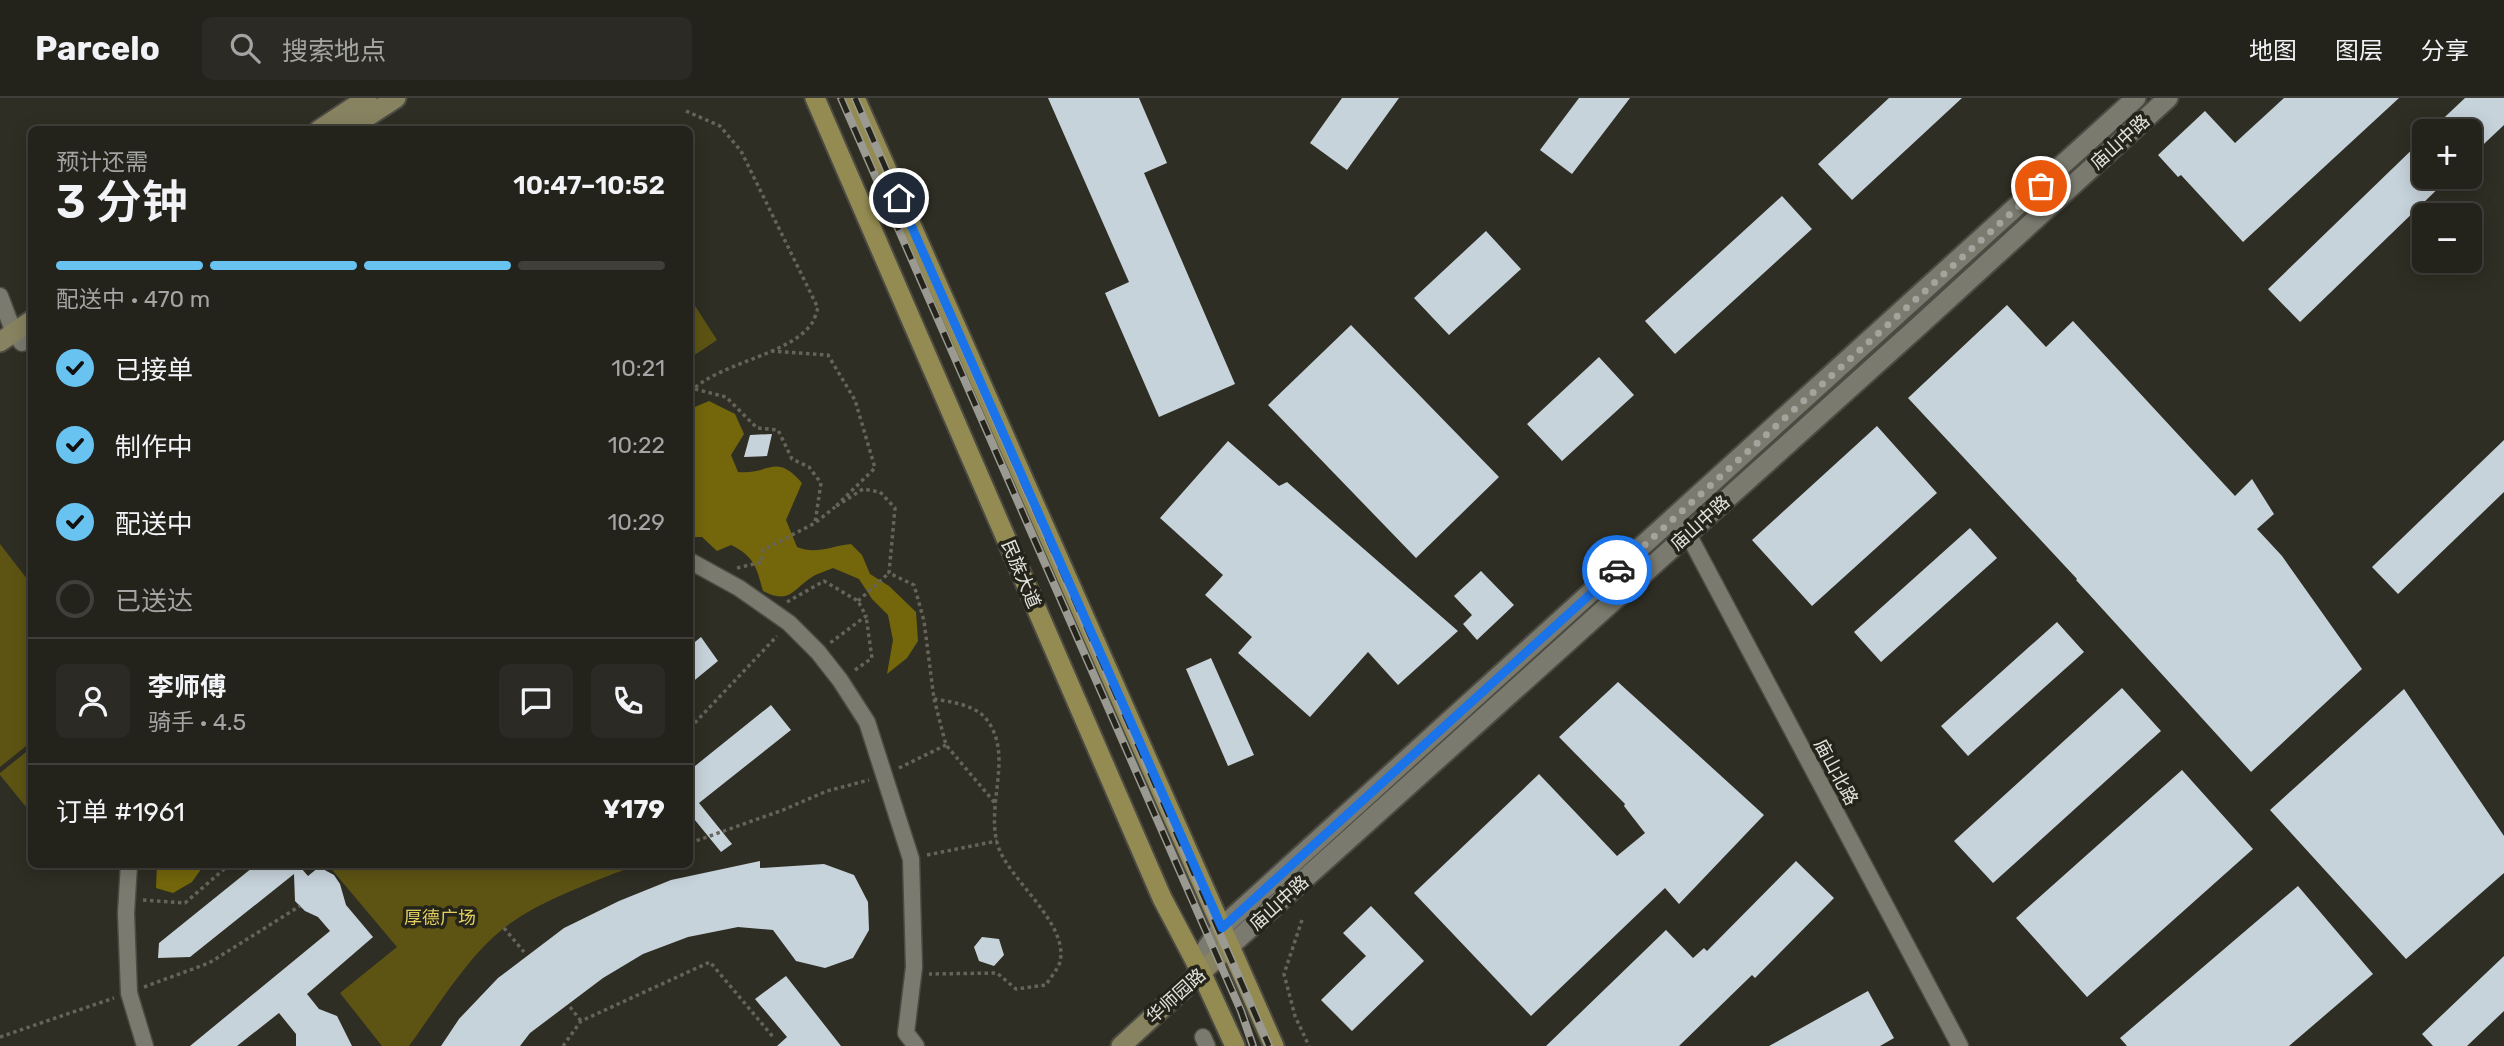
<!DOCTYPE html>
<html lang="zh">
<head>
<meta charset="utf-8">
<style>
	body { margin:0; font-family:Rubik,"Noto Sans SC",sans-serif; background:#2b2a24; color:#f1f3f6; height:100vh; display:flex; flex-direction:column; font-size:26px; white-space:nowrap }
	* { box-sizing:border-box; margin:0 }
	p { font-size:23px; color:#a3a4a3 }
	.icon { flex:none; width:38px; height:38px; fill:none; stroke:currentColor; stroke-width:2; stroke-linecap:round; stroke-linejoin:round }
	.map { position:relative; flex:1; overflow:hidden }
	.sheet { position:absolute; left:28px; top:28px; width:665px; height:742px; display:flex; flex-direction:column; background:#23221b; border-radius:10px; box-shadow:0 4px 18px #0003,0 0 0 2px #403f3a }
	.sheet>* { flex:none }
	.buttons { position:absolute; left:2412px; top:21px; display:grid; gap:14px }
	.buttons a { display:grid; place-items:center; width:70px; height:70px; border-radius:10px; background:#23221b; box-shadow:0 4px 18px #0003,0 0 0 2px #403f3a; font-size:35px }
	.pin { position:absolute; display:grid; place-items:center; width:60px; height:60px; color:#fff; margin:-30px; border:4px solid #fff; border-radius:50%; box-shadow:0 2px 7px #0007 }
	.courier { position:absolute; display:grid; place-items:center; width:70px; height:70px; margin:-35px; border:5px solid #1a73e8; border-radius:50%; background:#fff; color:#222; box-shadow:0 2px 9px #0007 }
	.overview em { font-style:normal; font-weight:600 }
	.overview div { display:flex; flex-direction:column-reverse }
	.overview { display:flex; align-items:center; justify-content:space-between; height:119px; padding:0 28px }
	h1 { font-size:46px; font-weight:600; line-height:52px }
	.bar { display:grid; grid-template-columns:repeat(4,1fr); gap:10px 7px; align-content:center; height:84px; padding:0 28px }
	.bar i { height:9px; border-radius:5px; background:#403f3a }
	.bar .on { background:#69c3f1 }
	.bar p { grid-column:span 4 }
	.line { display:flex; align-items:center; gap:18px; padding:0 28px; border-top:2px solid #403f3a }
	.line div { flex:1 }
	.round { display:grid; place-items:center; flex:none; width:74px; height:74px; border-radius:10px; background:#2b2a24 }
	ol { padding:0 28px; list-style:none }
	li { display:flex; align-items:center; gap:21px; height:77px }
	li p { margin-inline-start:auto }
	li .icon { padding:7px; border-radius:50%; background:#69c3f1; color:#111; stroke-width:4 }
	li:last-child { color:#a3a4a3 }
	li i { width:38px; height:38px; border:4px solid #403f3a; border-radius:50% }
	header { display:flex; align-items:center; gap:42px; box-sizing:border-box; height:98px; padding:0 35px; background:#23221b; border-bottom:2px solid #403f3a }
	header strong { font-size:33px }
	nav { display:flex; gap:38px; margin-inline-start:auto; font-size:24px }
	.search { width:490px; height:63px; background:#2b2a24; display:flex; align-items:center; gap:18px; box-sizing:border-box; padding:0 24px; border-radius:10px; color:#a3a4a3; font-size:26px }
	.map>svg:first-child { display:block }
	.green { fill:#5d5413 }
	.water { fill:#74670b }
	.building { fill:#c7d3db }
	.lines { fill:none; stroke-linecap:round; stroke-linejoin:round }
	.minor-casing { stroke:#4c4b43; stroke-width:19 }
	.tertiary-casing { stroke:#4c4b43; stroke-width:23 }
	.secondary-casing { stroke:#4c4b43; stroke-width:23 }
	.primary-casing { stroke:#4c4b43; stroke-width:23 }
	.path { stroke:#65645b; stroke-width:3.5; stroke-dasharray:3.5 3.5; stroke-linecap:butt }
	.minor { stroke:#7b7a6e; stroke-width:16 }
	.tertiary { stroke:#7b7a6e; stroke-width:19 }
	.secondary { stroke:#878260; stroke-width:19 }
	.primary { stroke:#938b52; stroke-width:19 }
	.rail-casing { stroke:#9a9992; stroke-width:8 }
	.rail { stroke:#25241a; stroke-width:5; stroke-dasharray:16; stroke-linecap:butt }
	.done { stroke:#a4a39c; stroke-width:7; stroke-dasharray:0 12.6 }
	.route { stroke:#1a73e8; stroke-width:9 }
	.labels { text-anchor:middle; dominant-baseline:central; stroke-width:7; stroke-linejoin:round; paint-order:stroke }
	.street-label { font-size:18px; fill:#e3e2dc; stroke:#25241a }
	.park-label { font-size:18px; fill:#e1d060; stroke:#25241a }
</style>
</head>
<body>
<header>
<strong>Parcelo</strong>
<div class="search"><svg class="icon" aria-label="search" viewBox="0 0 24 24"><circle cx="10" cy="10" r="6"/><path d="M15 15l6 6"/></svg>搜索地点</div>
<nav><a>地图</a><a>图层</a><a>分享</a></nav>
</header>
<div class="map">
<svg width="2504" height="948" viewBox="0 0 2504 948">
	<rect width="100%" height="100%" fill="#2f2e24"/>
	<path class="green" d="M 690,200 L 717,242 L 690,260 Z
		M 0,446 L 31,486 L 31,644 L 0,669 Z
		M 31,650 L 31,715 L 0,677 L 0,675 Z
		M 328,767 L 636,767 C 594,784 540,802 504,830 C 468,858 436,911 409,948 L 382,948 L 340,895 L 397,849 Z"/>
	<path class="water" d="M 709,303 L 735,316 L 744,336 L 731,357 L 738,374 C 770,377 775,354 802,385 L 786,422 L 797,449 C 816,457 831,448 851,446 L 862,457 L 870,476 L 889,488 L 916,514 L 918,543 L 907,560 L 887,576 L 893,542 L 888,517 L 872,501 L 859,481 L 833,470 C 827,473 818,475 812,479 C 793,491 790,507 763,493 C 757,470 754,458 731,447 L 717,453 L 702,439 L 690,439 L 690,311 Z
		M 157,767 L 158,766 L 204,767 L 192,784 L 173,795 L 156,790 Z"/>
	<path class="building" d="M 1048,0 L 1139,0 L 1167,65 L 1144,75 L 1235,286 L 1159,319 L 1105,195 L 1129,184 Z
		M 1342,0 L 1399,0 L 1347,72 L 1310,45 Z
		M 1579,0 L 1630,0 L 1572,76 L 1540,52 Z
		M 1889,0 L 1962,0 L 1852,102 L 1818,66 Z
		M 2284,0 L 2399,0 L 2243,144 L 2181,77 L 2178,79 L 2158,57 L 2205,13 L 2235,45 Z
		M 2465,0 L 2504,0 L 2504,27 L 2469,60 L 2469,33 L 2430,33 Z
		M 2424,40 L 2424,79 L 2450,79 L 2300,224 L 2268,191 Z
		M 1782,98 L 1812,131 L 1675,256 L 1645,223 Z
		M 1486,133 L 1521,171 L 1449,237 L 1414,200 Z
		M 2007,207 L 2046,249 L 2073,223 L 2235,398 L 2252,381 L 2274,416 L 2257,431 L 2282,458 L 2362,571 L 2251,674 L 2076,482 L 2077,481 L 1908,300 Z
		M 1351,227 L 1499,379 L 1416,460 L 1268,307 Z
		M 1599,259 L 1634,297 L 1562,363 L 1527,326 Z
		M 1877,328 L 1937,395 L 1812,508 L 1752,442 Z
		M 772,336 L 767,358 L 744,359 L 750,337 Z
		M 2504,342 L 2504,394 L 2398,496 L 2372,469 Z
		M 1228,343 L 1279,388 L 1287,384 L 1458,533 L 1398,587 L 1368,554 L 1310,619 L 1238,555 L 1252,539 L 1205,497 L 1223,477 L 1160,420 Z
		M 1970,430 L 1997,460 L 1881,564 L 1854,534 Z
		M 1481,473 L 1514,507 L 1477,542 L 1463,526 L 1472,517 L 1454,498 Z
		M 2057,524 L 2084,554 L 1968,658 L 1941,628 Z
		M 701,539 L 718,563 L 690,586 L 690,548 Z
		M 1211,560 L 1254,657 L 1228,668 L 1186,571 Z
		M 1618,584 L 1764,717 L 1679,806 L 1665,790 L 1531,918 L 1414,795 L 1539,676 L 1617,758 L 1645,735 L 1624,708 L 1625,706 L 1559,639 Z
		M 2122,590 L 2161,633 L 1993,785 L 1954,743 Z
		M 2404,591 L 2504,738 L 2504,775 L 2406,861 L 2270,712 Z
		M 771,607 L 791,632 L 699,705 L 732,746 L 721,754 L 690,716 L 690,672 Z
		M 2182,672 L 2253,751 L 2087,899 L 2016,820 Z
		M 760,763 L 760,770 L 824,766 L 854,777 L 868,804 L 869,832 L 853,860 L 825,870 L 796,863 L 773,832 L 738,829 L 688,839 L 643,856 L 603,880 L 530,935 L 520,948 L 441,948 L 459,921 L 498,880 L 564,830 L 619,803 L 671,782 Z
		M 1796,763 L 1834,800 L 1755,880 L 1752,877 L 1679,948 L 1546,948 L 1666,832 L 1693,860 L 1704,850 L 1707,853 Z
		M 257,766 L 306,766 L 301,770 L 308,778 L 319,769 L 334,777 L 340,786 L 346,807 L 373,839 L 307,896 L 319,911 L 337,918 L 352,948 L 296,948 L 296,936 L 279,915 L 237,948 L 190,948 L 330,833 L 318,819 L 305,813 L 295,803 L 294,776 L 190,859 L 158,860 L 159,845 Z
		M 2298,788 L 2373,876 L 2289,948 L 2127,948 L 2120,940 Z
		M 1371,808 L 1424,863 L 1352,933 L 1321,902 L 1366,858 L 1343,835 Z
		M 982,839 L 999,841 L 1004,857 L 994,868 L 979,863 L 974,849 Z
		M 2504,858 L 2504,913 L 2467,948 L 2433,948 L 2422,936 Z
		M 786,878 L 841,948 L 777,948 L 787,939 L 755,901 Z
		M 1868,893 L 1894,940 L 1880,948 L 1769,948 Z"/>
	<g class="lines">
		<g class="minor-casing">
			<path id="minor" d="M 0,198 L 14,235 L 22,245
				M 1674,420 L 1688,436 L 1960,948
				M 690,463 L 739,490 L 789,525 L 818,554 L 840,582 L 867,624 L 911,761 L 914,869 L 906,935 L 916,948
				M 129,766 L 126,815 L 129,895 L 145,948
				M 1203,939 L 1207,948"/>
		</g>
		<g class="tertiary-casing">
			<path id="tertiary" d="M 1230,848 L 1921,226 L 2168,0
				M 1196,865 L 1221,830 L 2136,0"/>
		</g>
		<g class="secondary-casing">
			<path id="secondary" d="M 319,32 L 367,0
				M 347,32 L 396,0
				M 0,244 L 32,222
				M 1121,948 L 1230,848"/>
		</g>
		<g class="primary-casing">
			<path id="primary" d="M 815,0 L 1162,800 L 1201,874 L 1235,948
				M 855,0 L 1274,948"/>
		</g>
		<path class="path" d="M 686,13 L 720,28 L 741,53 L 818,210 C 816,214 815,221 812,225 C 791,257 720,264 690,294
			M 771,253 L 828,257 L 855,302 L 875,370 L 835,409 L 863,391 L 880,394 L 895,410 L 889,475 L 914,487 L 924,523 L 934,601 C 952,604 976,607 987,622 C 1014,658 985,707 998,748 C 1009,782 1069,825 1060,864 C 1058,871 1050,880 1046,887 L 1016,891 L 997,875 L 929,876
			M 695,291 L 726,299 L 757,330 L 778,332 L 792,361 L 809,369 L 821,385 L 815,425 L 835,409
			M 737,470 L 762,464 L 763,452 L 815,425
			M 858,503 L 889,475
			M 787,504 L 824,483 L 858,503 L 866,518 L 830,545
			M 855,572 L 872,560 L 866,518
			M 934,601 L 946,647 L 995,705
			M 690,630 L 777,538
			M 899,670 L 946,647
			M 690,745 L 783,712 L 827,693 L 869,682
			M 927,757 L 997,743
			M 143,802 L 185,805 L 230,766
			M 1302,822 L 1284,876 L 1295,918 L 1309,948
			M 504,830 L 524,854
			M 144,889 L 209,865 L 300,808
			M 570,909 L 581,923
			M 0,939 L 114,900
			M 563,948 L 581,923 L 710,864 L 774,940"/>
		<use href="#minor" class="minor"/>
		<use href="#tertiary" class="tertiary"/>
		<use href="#secondary" class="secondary"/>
		<use href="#primary" class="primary"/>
		<g class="rail-casing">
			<path id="rail" d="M 841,0 L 1241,913 L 1253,948
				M 855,0 L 1269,948"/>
		</g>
		<use href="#rail" class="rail"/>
	</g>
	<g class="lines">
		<path class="done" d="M 1617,472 L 2041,88"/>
		<path class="route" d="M 899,100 L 1222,830 L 1617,472"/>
	</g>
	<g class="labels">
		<g class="street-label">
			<text transform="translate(2120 44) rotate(-42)">庙山中路</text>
			<text transform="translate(1700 425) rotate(-42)">庙山中路</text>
			<text transform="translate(1021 476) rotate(67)">民族大道</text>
			<text transform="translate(1836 674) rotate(62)">庙山北路</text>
			<text transform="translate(1279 805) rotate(-42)">庙山中路</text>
			<text transform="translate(1176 898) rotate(-42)">华师园路</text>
		</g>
		<g class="park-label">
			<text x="440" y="820">厚德广场</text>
		</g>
	</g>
</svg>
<div class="buttons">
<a>+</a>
<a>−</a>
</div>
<div class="pin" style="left:2041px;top:88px;background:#ea580c"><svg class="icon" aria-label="bag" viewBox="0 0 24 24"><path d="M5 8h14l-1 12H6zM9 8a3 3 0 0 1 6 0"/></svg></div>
<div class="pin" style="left:899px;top:100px;background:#1f2937"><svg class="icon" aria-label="home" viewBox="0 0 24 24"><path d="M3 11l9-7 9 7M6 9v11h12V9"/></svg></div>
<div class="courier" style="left:1617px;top:472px"><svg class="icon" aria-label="car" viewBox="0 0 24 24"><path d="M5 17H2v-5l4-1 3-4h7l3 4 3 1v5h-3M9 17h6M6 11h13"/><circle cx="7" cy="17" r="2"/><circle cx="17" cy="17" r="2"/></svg></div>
<section class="sheet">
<div class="overview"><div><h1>3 分钟</h1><p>预计还需</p></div><em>10:47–10:52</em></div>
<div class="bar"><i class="on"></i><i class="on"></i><i class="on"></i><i></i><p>配送中 · 470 m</p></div>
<ol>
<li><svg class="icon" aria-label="check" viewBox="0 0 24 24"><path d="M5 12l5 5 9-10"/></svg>已接单<p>10:21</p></li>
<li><svg class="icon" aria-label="check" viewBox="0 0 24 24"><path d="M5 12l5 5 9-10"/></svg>制作中<p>10:22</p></li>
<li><svg class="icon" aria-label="check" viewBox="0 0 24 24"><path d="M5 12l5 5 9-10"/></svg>配送中<p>10:29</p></li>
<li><i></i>已送达</li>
</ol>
<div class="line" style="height:126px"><a class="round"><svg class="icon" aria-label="person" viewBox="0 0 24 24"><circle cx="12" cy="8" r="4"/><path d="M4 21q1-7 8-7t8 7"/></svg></a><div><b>李师傅</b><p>骑手 · 4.5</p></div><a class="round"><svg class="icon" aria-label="chat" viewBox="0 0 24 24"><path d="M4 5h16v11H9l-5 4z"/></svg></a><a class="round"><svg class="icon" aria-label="phone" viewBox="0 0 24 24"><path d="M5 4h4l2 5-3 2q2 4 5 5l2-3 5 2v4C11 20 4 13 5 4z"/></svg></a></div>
<div class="line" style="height:91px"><div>订单 #1961</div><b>¥179</b></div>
</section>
</div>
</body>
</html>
